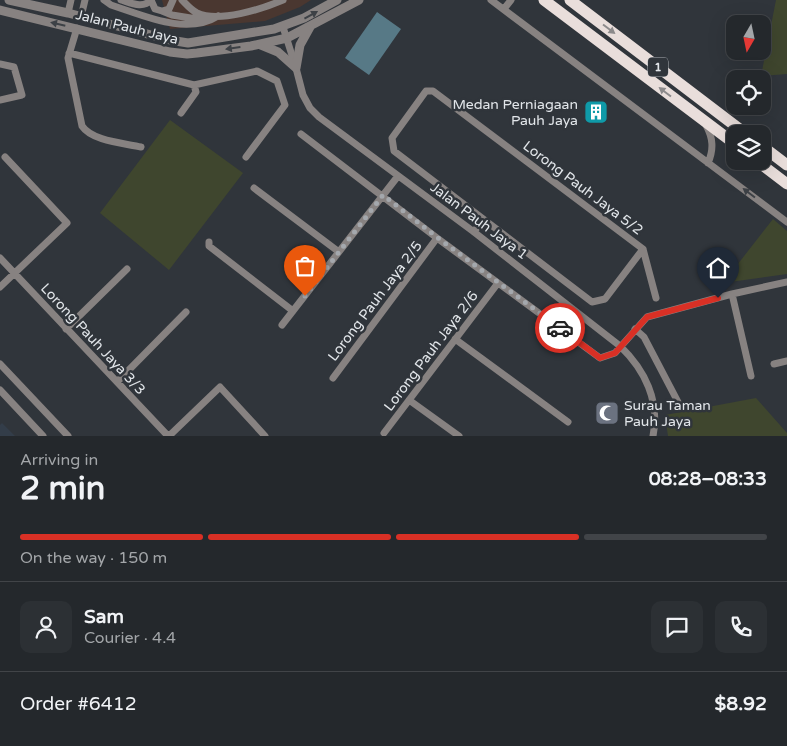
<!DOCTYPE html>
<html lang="en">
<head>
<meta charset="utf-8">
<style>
	body { margin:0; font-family:"Varela Round",sans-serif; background:#2c3034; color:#f1f3f6; height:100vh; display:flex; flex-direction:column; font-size:19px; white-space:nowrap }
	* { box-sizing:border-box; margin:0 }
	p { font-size:16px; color:#a3a6a9 }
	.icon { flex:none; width:28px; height:28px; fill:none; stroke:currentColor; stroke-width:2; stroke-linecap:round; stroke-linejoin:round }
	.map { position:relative; height:436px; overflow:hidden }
	.details { display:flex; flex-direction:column; background:#24282c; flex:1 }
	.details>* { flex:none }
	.needle { width:32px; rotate:189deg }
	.tools { position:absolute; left:726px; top:15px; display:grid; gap:10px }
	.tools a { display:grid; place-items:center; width:45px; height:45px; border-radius:10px; background:#24282c; box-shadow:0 5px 20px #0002,0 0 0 1px #414448; font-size:25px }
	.pin { position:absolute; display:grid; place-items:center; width:42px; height:42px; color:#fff; margin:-51px -21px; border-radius:50% 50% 50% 0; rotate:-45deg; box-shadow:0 0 5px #0007 }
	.pin .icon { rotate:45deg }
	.courier { position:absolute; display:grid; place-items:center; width:50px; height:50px; margin:-25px; border:4px solid #d93025; border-radius:50%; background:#fff; color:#222; box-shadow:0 1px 6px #0007 }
	.summary em { font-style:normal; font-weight:700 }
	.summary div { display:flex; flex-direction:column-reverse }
	.summary { display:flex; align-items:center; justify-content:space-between; height:85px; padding:0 20px }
	h1 { font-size:32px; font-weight:700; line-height:38px }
	.bar { display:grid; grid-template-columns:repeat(4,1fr); gap:8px 5px; align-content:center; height:60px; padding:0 20px }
	.bar i { height:6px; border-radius:4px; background:#414448 }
	.bar .on { background:#d93025 }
	.bar p { grid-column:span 4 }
	.line { display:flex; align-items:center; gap:12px; padding:0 20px; border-top:1px solid #414448 }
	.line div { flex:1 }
	.round { display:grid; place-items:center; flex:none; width:52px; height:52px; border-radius:10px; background:#2c3034 }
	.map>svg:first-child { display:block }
	.commercial { fill:#4a3730 }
	.built { fill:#333d49 }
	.green { fill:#3f462e }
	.water { fill:#577986 }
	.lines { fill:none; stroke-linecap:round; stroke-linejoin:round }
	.minor { stroke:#878281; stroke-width:7 }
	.tertiary { stroke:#878281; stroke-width:9 }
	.trunk { stroke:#e9dedb; stroke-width:11 }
	.oneway { fill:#3d4146 }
	.oneway2 { fill:#8c8a8b }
	.done { stroke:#a4a8ad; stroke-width:5; stroke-dasharray:0 9 }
	.route { stroke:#d93025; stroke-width:6 }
	.labels { text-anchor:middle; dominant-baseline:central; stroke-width:5; stroke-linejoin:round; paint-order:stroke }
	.shield { fill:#30353b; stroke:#adb1b6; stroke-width:1 }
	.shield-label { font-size:12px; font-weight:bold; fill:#e2e6ea }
	.street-label { font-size:14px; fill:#e2e6ea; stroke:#30353b }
	.poi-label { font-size:14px; fill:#e2e6ea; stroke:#30353b; text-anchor:end }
</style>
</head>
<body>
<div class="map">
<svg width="787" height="436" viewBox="0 0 787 436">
	<rect width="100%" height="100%" fill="#30353b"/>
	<path class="commercial" d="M 162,0 L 311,0 L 300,7 L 265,21 L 170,29 Z"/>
	<path class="built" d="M 2,423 L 15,436 L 0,436 L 0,425 Z"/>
	<path class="green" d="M 776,0 L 787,0 L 787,74 L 761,76 Z
		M 170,120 L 243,173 L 169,270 L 100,213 Z
		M 773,219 L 787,231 L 787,274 L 723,283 Z
		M 756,398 L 787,433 L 787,436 L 668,436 L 665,415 Z"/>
	<path class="water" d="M 377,12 L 401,29 L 369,75 L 345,58 Z"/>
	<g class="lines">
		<path class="minor" d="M 104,0 L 111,5 C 143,15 186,36 218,16
			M 121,0 C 131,3 143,9 151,0
			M 151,0 L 155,9 L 162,11 L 169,9 L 173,0
			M 182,0 C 187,5 191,10 197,13 C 219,23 262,9 283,0
			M 491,0 L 787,222
			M 504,9 L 511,0
			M 162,11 L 172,15 L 203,20
			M 68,13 L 71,0
			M 81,17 L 85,0
			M 283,27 L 296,68 L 303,95 L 310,108 L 319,117 L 474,232 L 620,346 C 645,370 660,401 653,436
			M 77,28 L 68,58 L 82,126 C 92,141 123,143 141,147
			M 69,53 L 194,85 L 257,71 L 277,81 L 285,105 L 246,157
			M 0,64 L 14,67 L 22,95 L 0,100
			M 181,113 L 196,92 L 194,85
			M 706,125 C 713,138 714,149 708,163
			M 301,134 L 437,238 L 600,358 L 615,353 L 647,317 L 732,294 L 787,282
			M 254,188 L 339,252
			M 474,232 L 483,219
			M 209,242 L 209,246 L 293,311
			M 643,249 L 605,299 L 592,302 L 394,151 L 392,138 L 426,91 L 433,91 L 643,249 L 656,298
			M 0,258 L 168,436
			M 0,287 L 67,223 L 5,157
			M 732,294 L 751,376
			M 282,325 L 398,176
			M 66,329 L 127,269
			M 635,329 L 644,337 L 678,402
			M 455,339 L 568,422
			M 0,364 L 68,436
			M 774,364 L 787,361
			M 333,378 L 437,238
			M 117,382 L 186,312
			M 0,390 L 43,436
			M 409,400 L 459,436
			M 384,433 L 498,283
			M 169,436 L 220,387 L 265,436"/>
		<path class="tertiary" d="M 9,0 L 68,13 L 170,40 L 188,43 L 274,29 L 304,18 L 337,0
			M 0,10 L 170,52 L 187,54 L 197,53 L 251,46 L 287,38 L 359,0
			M 261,45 L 278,52 L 296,68
			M 296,68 L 300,45 L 310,27"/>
		<path class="trunk" d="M 544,0 L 735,144
			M 570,0 L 746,134
			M 762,146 L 787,165
			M 757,161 L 787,184"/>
	</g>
	<defs><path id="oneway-solid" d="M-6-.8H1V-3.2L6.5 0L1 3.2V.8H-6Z" transform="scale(1.25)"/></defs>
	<g class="oneway">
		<use href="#oneway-solid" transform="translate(311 15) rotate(-29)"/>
		<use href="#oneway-solid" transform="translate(58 24) rotate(-167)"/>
		<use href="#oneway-solid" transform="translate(233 48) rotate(172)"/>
		<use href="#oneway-solid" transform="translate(749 193) rotate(-143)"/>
	</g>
	<g class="oneway2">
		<use href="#oneway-solid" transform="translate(609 29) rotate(37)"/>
		<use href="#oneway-solid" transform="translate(665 92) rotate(-143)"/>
	</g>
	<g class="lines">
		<path class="done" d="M 305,296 L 383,195 L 438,238 L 560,328"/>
		<path class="route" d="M 560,328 L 600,358 L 615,353 L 647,317 L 718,298"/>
	</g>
	<defs>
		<g id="building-square" transform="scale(1.25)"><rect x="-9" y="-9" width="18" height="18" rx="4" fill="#0f9aa8" stroke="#30353b"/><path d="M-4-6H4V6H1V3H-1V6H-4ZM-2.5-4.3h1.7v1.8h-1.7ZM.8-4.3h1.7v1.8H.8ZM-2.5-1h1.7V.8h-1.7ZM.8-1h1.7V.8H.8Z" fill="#fff"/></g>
		<g id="mosque-square" transform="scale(1.25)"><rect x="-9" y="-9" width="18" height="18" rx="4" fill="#6b7280" stroke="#30353b"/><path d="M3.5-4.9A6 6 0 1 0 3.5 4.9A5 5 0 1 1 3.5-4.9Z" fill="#fff"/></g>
	</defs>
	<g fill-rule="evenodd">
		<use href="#building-square" x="596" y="112"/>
		<use href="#mosque-square" x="607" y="413"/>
	</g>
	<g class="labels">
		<rect class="shield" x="648" y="57.5" width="20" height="19" rx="4"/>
		<g class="shield-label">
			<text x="658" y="67">1</text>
		</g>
		<g class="street-label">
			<text transform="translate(127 27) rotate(14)">Jalan Pauh Jaya</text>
			<text transform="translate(583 188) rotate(37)">Lorong Pauh Jaya 5/2</text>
			<text transform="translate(479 221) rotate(37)">Jalan Pauh Jaya 1</text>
			<text transform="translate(375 301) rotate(-53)">Lorong Pauh Jaya 2/5</text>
			<text transform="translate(93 339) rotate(47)">Lorong Pauh Jaya 3/3</text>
			<text transform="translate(431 351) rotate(-53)">Lorong Pauh Jaya 2/6</text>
		</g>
		<g class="poi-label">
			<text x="578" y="104">Medan Perniagaan<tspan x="578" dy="16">Pauh Jaya</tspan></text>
			<text x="624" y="405" text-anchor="start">Surau Taman<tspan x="624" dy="16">Pauh Jaya</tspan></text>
		</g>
	</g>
</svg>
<div class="tools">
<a><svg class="needle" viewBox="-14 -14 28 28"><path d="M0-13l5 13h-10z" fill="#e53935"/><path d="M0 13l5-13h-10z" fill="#a3a6a9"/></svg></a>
<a><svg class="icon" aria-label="locate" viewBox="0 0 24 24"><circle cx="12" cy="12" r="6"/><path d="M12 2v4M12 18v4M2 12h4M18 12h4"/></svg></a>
<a><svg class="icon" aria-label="layers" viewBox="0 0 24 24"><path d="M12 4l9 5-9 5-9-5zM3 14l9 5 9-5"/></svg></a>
</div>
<div class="pin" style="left:305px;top:296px;background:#ea580c"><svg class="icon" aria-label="bag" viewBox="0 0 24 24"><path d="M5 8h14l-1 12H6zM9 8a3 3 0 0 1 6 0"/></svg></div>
<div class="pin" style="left:718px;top:298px;background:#1f2937"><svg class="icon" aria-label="home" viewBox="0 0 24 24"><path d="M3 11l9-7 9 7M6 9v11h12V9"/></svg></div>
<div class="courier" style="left:560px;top:328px"><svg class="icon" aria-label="car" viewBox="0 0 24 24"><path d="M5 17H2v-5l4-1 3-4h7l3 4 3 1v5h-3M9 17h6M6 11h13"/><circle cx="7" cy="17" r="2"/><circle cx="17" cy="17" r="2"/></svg></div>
</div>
<section class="details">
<div class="summary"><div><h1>2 min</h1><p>Arriving in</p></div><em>08:28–08:33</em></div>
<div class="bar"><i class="on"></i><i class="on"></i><i class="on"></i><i></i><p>On the way · 150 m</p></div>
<div class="line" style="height:90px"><a class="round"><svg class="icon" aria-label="person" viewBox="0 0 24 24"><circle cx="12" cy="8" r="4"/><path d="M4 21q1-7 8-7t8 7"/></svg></a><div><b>Sam</b><p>Courier · 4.4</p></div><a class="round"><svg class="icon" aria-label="chat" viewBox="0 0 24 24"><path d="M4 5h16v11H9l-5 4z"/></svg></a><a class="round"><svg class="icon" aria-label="phone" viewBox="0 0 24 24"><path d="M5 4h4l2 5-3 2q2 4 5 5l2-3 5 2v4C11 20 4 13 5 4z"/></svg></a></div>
<div class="line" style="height:65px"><div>Order #6412</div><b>$8.92</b></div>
</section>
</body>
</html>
